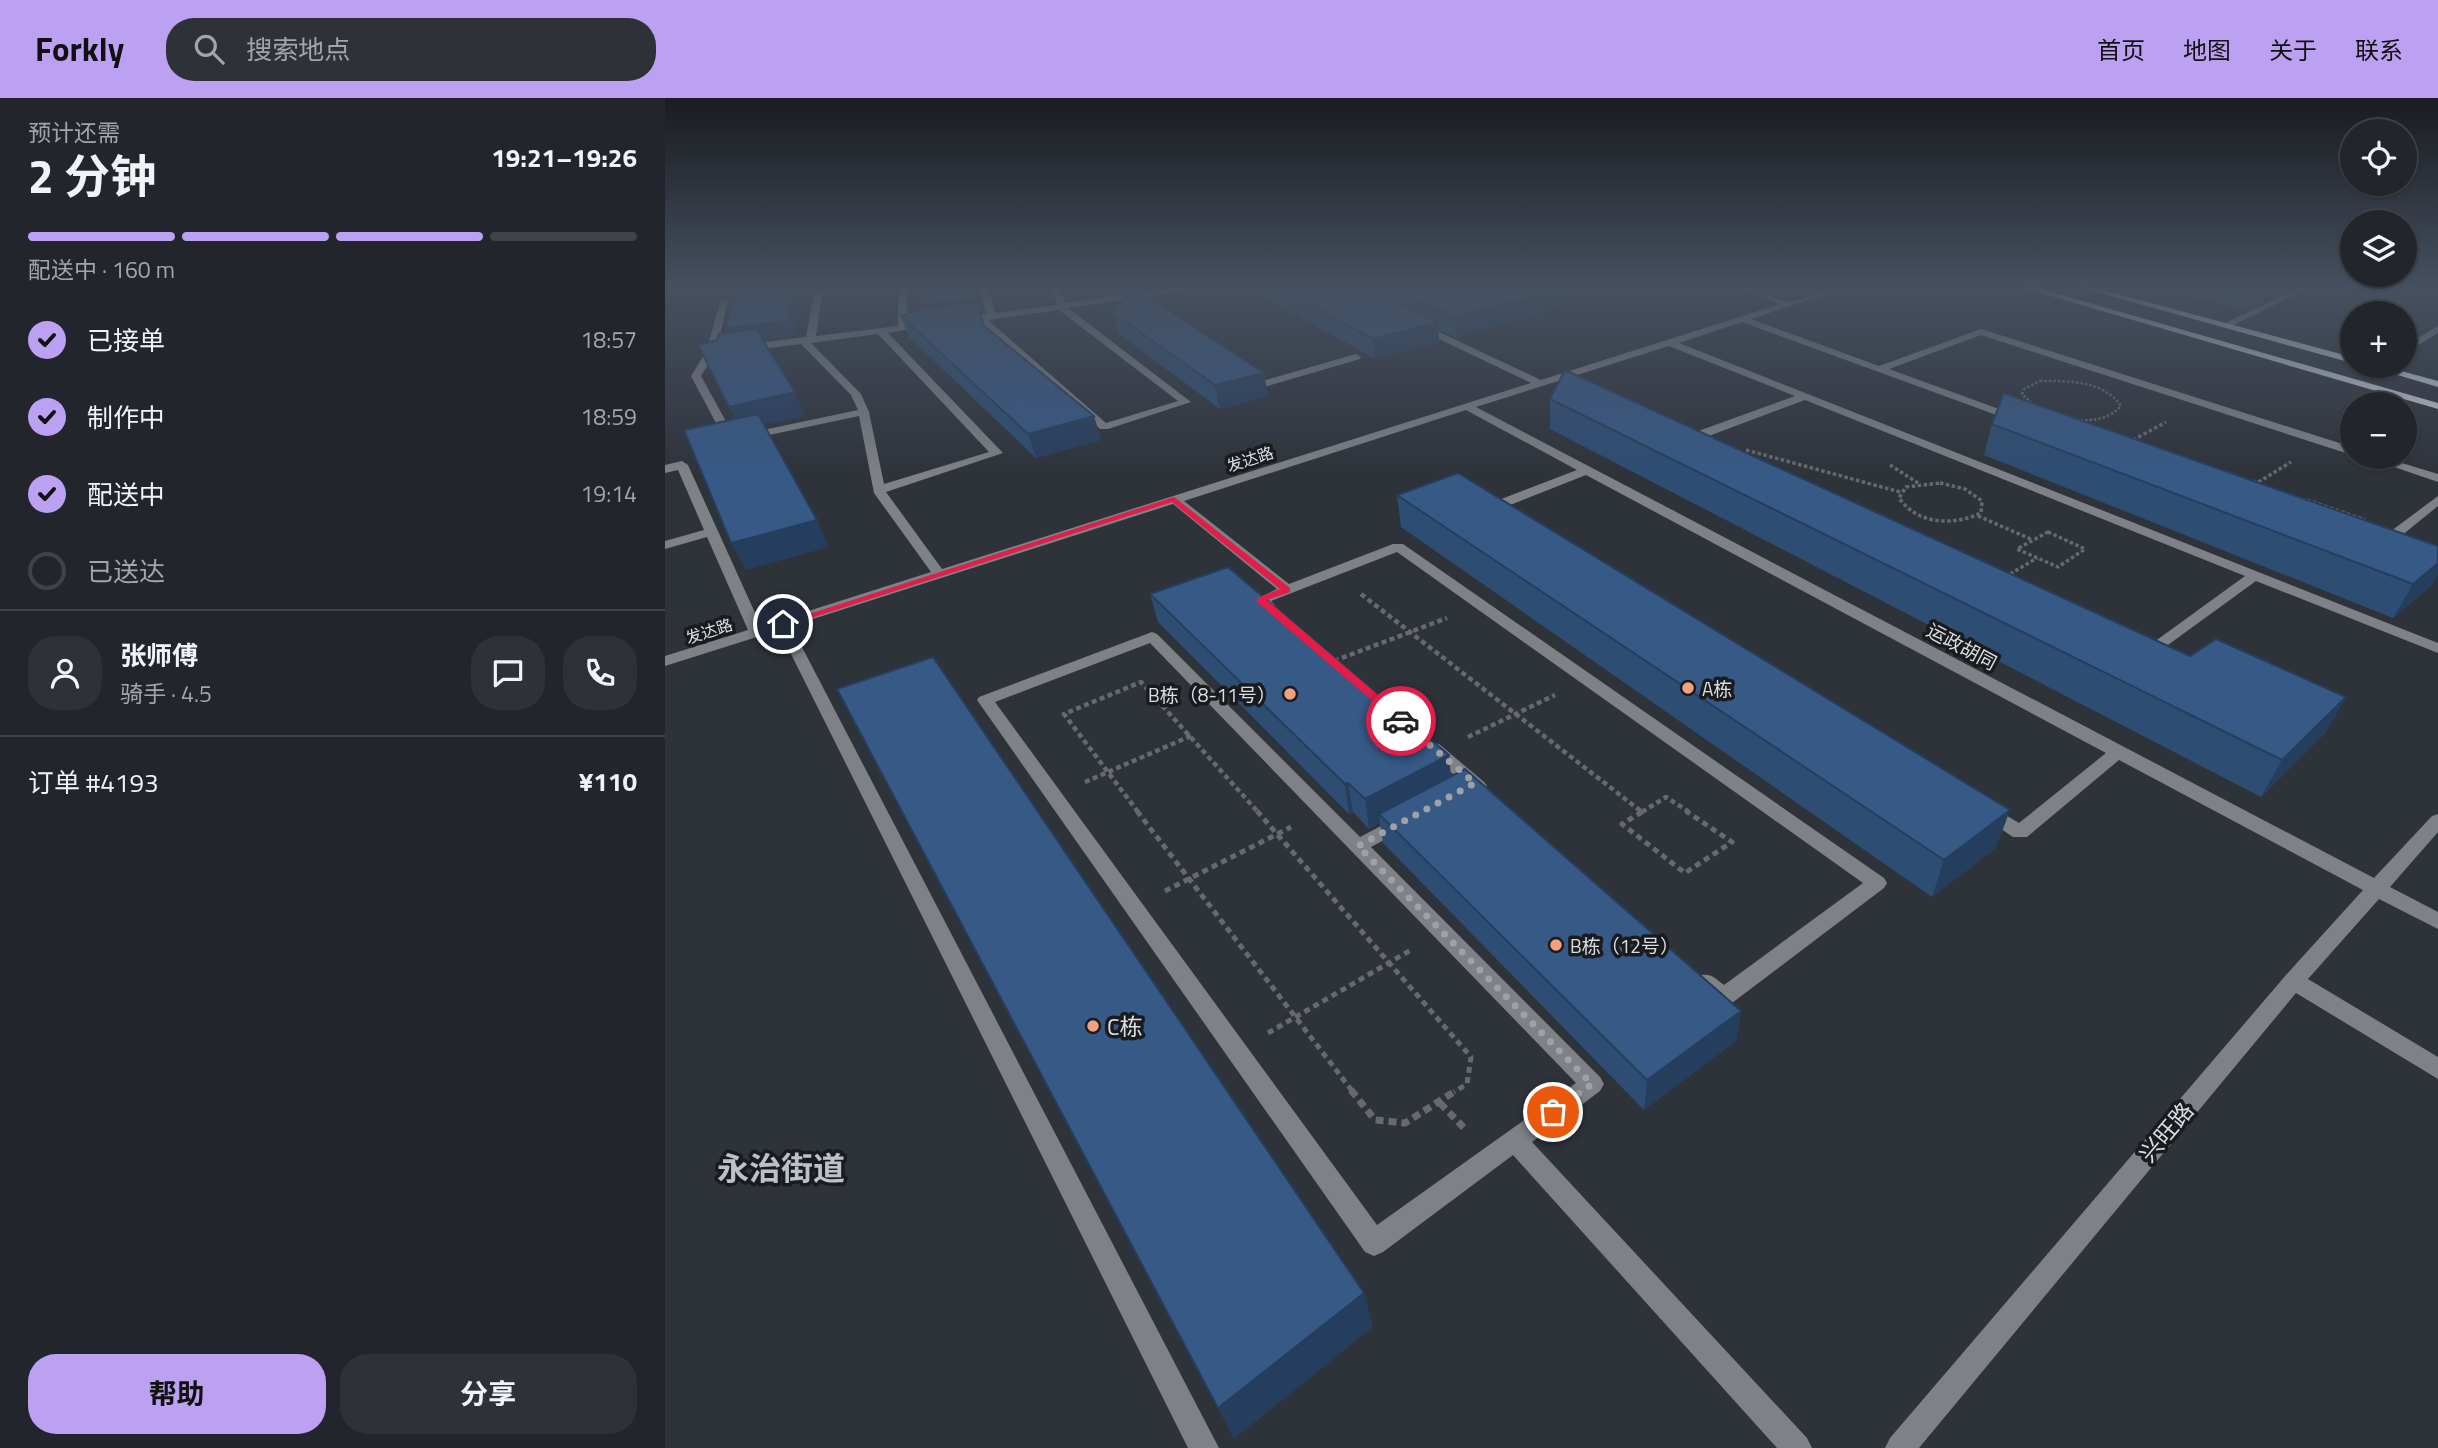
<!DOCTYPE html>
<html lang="zh">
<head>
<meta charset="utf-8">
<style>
	body { margin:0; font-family:"Titillium Web","Noto Sans SC",sans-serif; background:#2e3238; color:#f1f3f6; height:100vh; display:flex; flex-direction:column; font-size:26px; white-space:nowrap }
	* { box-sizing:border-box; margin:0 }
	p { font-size:23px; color:#a2a5a9 }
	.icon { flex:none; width:38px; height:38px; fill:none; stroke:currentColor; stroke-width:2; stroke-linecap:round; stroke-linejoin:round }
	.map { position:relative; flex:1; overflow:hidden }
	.side { display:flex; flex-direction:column; background:#22262c; width:665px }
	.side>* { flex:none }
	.controls { position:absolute; left:1675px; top:21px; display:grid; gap:14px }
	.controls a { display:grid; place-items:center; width:77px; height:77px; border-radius:50%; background:#22262c; box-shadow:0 2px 5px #0004,0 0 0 2px #3f4348; font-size:35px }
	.pin { position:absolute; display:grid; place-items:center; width:60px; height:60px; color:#fff; margin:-30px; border:4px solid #fff; border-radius:50%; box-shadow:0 2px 7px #0007 }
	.courier { position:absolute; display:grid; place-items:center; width:70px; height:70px; margin:-35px; border:5px solid #e11d48; border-radius:50%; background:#fff; color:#222; box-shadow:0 2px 9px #0007 }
	.head em { font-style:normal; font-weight:700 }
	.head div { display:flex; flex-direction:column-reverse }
	.head { display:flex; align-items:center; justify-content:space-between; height:119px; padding:0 28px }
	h1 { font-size:46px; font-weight:700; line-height:52px }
	.bar { display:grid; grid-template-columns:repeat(4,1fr); gap:10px 7px; align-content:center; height:84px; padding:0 28px }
	.bar i { height:9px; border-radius:5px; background:#3f4348 }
	.bar .on { background:#bca0f2 }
	.bar p { grid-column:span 4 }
	.line { display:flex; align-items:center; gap:18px; padding:0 28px; border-top:2px solid #3f4348 }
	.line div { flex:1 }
	.round { display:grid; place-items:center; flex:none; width:74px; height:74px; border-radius:28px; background:#2e3238 }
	ol { padding:0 28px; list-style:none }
	li { display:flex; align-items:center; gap:21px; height:77px }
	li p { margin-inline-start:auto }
	li .icon { padding:7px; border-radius:50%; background:#bca0f2; color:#111; stroke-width:4 }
	li:last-child { color:#a2a5a9 }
	li i { width:38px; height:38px; border:4px solid #3f4348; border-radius:50% }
	.primary-button { display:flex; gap:14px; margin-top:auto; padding:14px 28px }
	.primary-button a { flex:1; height:80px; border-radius:28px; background:#bca0f2; color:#111; font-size:28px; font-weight:700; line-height:80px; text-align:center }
	.primary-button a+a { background:#2e3238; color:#f1f3f6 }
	header { display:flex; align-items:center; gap:42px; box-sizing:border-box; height:98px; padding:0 35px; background:#bca0f2; color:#111 }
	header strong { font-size:33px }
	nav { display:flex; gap:38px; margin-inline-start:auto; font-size:24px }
	.search { width:490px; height:63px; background:#2e3238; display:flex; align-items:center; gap:18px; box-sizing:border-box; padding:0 24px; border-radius:28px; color:#a2a5a9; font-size:26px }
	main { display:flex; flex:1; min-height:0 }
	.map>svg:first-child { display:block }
	.green { fill:#374e6c }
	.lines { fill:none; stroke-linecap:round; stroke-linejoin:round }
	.path-far4 { stroke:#666a70; stroke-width:2.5; stroke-dasharray:2.5 2; stroke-linecap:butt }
	.path-far3 { stroke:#666a70; stroke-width:3.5; stroke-dasharray:3.5 2.5; stroke-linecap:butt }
	.path-far2 { stroke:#666a70; stroke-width:4.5; stroke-dasharray:5 3.5; stroke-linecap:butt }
	.path-far1 { stroke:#666a70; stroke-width:5; stroke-dasharray:6 4.5; stroke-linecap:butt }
	.path { stroke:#666a70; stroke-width:7; stroke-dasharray:8 5; stroke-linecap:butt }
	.minor { fill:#7e8185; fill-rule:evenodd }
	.major { fill:#cacfd7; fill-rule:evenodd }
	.wall { fill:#2e4d73 }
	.shaded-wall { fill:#263e5e }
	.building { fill:#365986; stroke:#263e5e; stroke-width:2 }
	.route { fill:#e11d48 }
	.done { stroke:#9ea2a7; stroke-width:7; stroke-dasharray:0 12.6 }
	.poi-dot { fill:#f1a17d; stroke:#191b1e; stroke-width:2.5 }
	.labels { text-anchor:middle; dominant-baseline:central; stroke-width:7; stroke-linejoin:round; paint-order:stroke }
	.far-street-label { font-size:16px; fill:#dadee2; stroke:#191b1e }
	.street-label { font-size:19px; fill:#dadee2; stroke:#191b1e }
	.poi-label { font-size:19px; fill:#dadee2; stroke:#191b1e; text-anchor:start }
	.near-poi-label { font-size:23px; fill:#dadee2; stroke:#191b1e; text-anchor:start }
	.near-street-label { font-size:23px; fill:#dadee2; stroke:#191b1e }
	.near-district-label { font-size:32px; font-weight:bold; fill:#bac1c9; stroke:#191b1e }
</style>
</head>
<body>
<header>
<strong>Forkly</strong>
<div class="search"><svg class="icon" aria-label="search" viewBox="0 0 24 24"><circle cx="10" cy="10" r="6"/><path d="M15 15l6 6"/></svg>搜索地点</div>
<nav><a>首页</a><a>地图</a><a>关于</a><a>联系</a></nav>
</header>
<main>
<section class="side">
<div class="head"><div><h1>2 分钟</h1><p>预计还需</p></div><em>19:21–19:26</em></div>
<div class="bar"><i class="on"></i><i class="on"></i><i class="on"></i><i></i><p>配送中 · 160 m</p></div>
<ol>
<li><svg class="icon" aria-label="check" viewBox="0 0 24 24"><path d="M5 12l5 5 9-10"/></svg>已接单<p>18:57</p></li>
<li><svg class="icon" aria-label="check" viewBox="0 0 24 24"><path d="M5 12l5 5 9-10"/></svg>制作中<p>18:59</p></li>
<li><svg class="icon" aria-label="check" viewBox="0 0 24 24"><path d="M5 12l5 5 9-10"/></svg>配送中<p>19:14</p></li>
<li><i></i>已送达</li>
</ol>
<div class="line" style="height:126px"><a class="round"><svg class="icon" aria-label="person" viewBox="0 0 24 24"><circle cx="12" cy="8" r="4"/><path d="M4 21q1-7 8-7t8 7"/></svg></a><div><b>张师傅</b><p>骑手 · 4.5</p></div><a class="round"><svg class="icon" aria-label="chat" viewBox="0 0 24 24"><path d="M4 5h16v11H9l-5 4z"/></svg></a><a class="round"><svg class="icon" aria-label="phone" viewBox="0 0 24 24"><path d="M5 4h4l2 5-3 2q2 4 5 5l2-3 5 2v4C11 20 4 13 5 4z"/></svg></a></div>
<div class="line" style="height:91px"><div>订单 #4193</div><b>¥110</b></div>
<div class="primary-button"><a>帮助</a><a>分享</a></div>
</section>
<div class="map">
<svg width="1773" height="1350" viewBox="0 0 1773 1350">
	<rect width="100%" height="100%" fill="#2e333a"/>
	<path class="green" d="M 1580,191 L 1602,201 L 1578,212 L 1519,196 Z"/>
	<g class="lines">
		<path class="path-far4" d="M 1541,191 L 1571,189
			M 1375,283 C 1404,283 1438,282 1456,308 C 1433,335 1378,319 1357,296 L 1359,291 Z"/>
		<path class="path-far3" d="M 1468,342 L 1501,324
			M 1081,352 L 1235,394
			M 1225,367 L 1253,385
			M 1588,383 L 1592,385 L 1626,364
			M 1275,385 L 1300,391 L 1317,403 L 1316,415 C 1288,428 1253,427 1234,400 L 1241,389 Z
			M 1642,402 L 1700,422
			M 1313,418 L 1368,442
			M 1383,434 L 1420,451 L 1393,469 L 1352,451 Z
			M 1340,479 L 1372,460"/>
		<path class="path-far2" d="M 696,496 L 977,714
			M 669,563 L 782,520
			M 803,639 L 890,597
			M 420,684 L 528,637
			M 473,714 L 399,616 L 476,584 L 593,714
			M 977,714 L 1001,699 L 1024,714"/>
		<path class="path-far1" d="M 472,713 L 688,994
			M 592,713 L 806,959 L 802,986 L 789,994
			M 977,714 L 957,726 L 1020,775 L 1067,744 L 1021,713
			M 500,793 L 626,729
			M 603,935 L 746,852"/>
		<path class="path" d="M 686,992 L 710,1022 L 740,1025 L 792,992
			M 775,1005 L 801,1032"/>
		<path class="minor" d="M 233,189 L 241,189 L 243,227 L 262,224 L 267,227 L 223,235 L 338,355 L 221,394 L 277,471 L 866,285 L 751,230 L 751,226 L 757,226 L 876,282 L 1115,206 L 1070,189 C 1089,189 1105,202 1124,203 C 1139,204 1163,189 1183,189 L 1086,221 L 1214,268 L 1316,231 L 1687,349 L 1687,357 L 1316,237 L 1224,271 L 1356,319 L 1356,323 L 1348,323 L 1077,224 L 1014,245 L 1773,545 L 1773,555 L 1591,483 L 1485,560 L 1472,559 L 1469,556 L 1472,553 L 1478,552 L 1580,478 L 1140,302 L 1025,345 L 1014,344 L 1014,340 L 1130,298 L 1004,248 L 811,309 L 1709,780 L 1767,718 L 1773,716 L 1773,734 L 1725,789 L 1773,814 L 1773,831 L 1714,801 L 1643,881 L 1773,959 L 1773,981 L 1631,895 L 1254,1350 L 1220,1350 L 1225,1340 L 1621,877 L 1698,792 L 1454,662 L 1362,739 L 1348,739 L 1317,718 L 1314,714 L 1317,710 L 1329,710 L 1354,725 L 1441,655 L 921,377 L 840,409 L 847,415 L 836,418 L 826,411 L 826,405 L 912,372 L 801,312 L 519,403 L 624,486 L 728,446 L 738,446 L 1219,780 L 1222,785 L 1219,790 L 1067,905 C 1052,910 1037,897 1030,884 L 1033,878 C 1045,874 1050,880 1059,887 L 1198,785 L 732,454 L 606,503 L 615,513 L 608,517 L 603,516 L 589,502 L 612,491 L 508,406 L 126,528 L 554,1350 L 523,1350 L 114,532 L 0,568 L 0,558 L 83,532 L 42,439 L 0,451 L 0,443 L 39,432 L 13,372 L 0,375 L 0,367 L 17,363 L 23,367 L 96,528 L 266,474 L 209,395 L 194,318 L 66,345 L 60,342 L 26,278 L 41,254 L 56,201 L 63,203 L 52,250 L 141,239 L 149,196 L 153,193 L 157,196 L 151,238 L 233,228 ZM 213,236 L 324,354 L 219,386 L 204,314 L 196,296 L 146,245 ZM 136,246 L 186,297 L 193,312 L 69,338 L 36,278 L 49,257 Z
			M 315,189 L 323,189 L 330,215 L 392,207 L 387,189 L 395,189 L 400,205 L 520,189 L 543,189 L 403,210 L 526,304 L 443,331 L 435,331 L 314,223 L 290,225 L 290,221 L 321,216 ZM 394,212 L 513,303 L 441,325 L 323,222 Z
			M 1636,189 L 1647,189 L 1562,230 L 1554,228 Z
			M 1773,228 L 1773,235 L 1740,255 L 1740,248 Z
			M 691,256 L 696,259 L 695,261 L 599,289 L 575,272 L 584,270 L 601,282 Z
			M 1700,359 L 1717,359 L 1773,376 L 1773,384 Z
			M 1773,398 L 1773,408 L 1720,451 L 1710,451 L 1710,445 Z
			M 487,534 L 492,536 L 695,739 L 729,721 L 743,721 L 745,725 L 743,729 L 706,749 L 935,979 L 939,986 L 935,993 L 867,1044 L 1142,1340 L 1147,1350 L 1112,1350 L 848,1057 L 718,1154 L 709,1158 L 700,1154 L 312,602 L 314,599 ZM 485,545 L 911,985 L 712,1127 L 330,604 Z
			M 768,645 L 774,646 L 819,684 L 822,688 L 819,692 L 807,692 L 762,654 L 759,650 Z"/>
		<path class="major" d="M 1355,189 L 1369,189 L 1773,305 L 1773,311 Z
			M 1413,189 L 1427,189 L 1687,259 L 1687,265 Z
			M 1702,268 L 1718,268 L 1773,283 L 1773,289 Z"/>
	</g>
	<path class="wall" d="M 254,189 L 309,189 L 319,228 L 429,318 L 436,342 L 371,360 L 244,239 L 236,218 L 258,211 Z
		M 585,189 L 963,189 L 892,209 L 892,211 L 791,239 L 773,231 L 774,244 L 710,261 L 585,191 Z
		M 448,215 L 603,298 L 555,311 L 454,236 Z
		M 885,301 L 1525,558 L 1681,599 L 1660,635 L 1596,699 L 885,331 Z
		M 1327,326 L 1767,487 L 1728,520 L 1319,357 Z
		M 732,397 L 1331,750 L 1267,799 L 736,429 Z
		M 485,496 L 784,657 L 786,678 L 1076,913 L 1071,943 L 979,1012 L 718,745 L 715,725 L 704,731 L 688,714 L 684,716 L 493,524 Z"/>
	<path class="shaded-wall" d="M 128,189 L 135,189 L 136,191 L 129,238 L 68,245 L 61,230 Z
		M 309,189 L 321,232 L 262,221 L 257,207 Z
		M 896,189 L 963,189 L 892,209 L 892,211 L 791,239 L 790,219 Z
		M 773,224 L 774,244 L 710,261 L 708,241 Z
		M 599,275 L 603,298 L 555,311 L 550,287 Z
		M 130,294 L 140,318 L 76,332 L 64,309 Z
		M 429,318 L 436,342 L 371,360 L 363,336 Z
		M 152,422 L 164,449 L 81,472 L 66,445 Z
		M 1773,465 L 1773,477 L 1767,487 L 1728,520 L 1748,486 Z
		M 1681,599 L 1660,635 L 1596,699 L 1617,662 Z
		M 784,657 L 786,687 L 714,716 L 715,725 L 704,731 L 700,701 Z
		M 683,685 L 688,714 L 684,716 L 680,686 Z
		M 1345,712 L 1331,750 L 1267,799 L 1279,762 Z
		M 1076,913 L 1071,943 L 979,1012 L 982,982 Z
		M 699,1195 L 708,1229 L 569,1341 L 553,1310 Z"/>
	<path class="building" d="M 73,189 L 128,189 L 123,223 L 61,230 Z
		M 254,189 L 308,189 L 311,201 L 257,207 Z
		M 468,189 L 599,275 L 550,287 L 448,215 Z
		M 612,189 L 698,189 L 773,224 L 708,241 Z
		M 722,189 L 896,189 L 889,191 L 893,192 L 790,219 Z
		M 306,205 L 314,211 L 318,227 L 429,318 L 363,336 L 236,218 L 256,211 Z
		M 91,231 L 130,294 L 64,309 L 33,247 L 52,242 L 54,236 Z
		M 900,272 L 1525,558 L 1551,541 L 1681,599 L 1617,662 L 885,301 Z
		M 1339,295 L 1773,448 L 1773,465 L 1748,486 L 1327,326 Z
		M 93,316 L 152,422 L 66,445 L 19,332 Z
		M 793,375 L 1345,712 L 1279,762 L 732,397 Z
		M 563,469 L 784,657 L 700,701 L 683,685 L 680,686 L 485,496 Z
		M 268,559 L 699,1195 L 553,1310 L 172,591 Z
		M 800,671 L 1076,913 L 982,982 L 714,716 Z"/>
	<linearGradient id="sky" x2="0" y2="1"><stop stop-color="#191c20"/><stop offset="0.5" stop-color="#465060"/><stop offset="1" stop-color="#465060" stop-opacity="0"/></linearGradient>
	<rect width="1773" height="378" fill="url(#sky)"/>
	<path class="route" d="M 509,399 L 625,490 L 625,494 L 602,502 L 740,620 L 740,625 L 733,625 L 592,504 L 592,500 L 615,491 L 507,404 L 121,528 L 113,526 Z"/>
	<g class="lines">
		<path class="done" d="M 736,623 L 810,685 L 693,748 L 927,986 L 888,1014"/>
	</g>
	<g class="poi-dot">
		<circle cx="1023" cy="590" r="7"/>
		<circle cx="625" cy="596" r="7"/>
		<circle cx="891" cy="847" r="7"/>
		<circle cx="428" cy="928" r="7"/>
	</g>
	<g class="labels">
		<g class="far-street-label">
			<text transform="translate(585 361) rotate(-18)">发达路</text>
			<text transform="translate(44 533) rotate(-18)">发达路</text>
		</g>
		<g class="street-label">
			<text transform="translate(1297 548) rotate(28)">运政胡同</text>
		</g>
		<g class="poi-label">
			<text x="1037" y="590">A栋</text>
			<text x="611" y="596" text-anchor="end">B栋（8-11号）</text>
			<text x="905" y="847">B栋（12号）</text>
		</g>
		<g class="near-poi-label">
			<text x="442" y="928">C栋</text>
		</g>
		<g class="near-street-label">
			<text transform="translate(1501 1034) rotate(-50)">兴旺路</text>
		</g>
		<g class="near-district-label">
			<text x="116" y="1070">永治街道</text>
		</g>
	</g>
</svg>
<div class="controls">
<a><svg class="icon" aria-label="locate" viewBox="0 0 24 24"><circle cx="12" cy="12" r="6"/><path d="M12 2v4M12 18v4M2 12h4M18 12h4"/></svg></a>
<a><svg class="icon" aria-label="layers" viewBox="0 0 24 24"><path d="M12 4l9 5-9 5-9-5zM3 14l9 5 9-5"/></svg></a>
<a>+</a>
<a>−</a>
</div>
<div class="pin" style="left:888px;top:1014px;background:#ea580c"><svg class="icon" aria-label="bag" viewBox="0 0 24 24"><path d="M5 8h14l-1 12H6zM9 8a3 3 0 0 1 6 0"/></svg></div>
<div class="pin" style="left:118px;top:526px;background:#1f2937"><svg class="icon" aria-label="home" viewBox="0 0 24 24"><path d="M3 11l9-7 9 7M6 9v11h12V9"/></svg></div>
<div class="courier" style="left:736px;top:623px"><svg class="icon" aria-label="car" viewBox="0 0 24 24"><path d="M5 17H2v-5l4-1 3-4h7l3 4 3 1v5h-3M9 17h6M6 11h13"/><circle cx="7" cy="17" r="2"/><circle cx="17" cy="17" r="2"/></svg></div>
</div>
</main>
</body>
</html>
